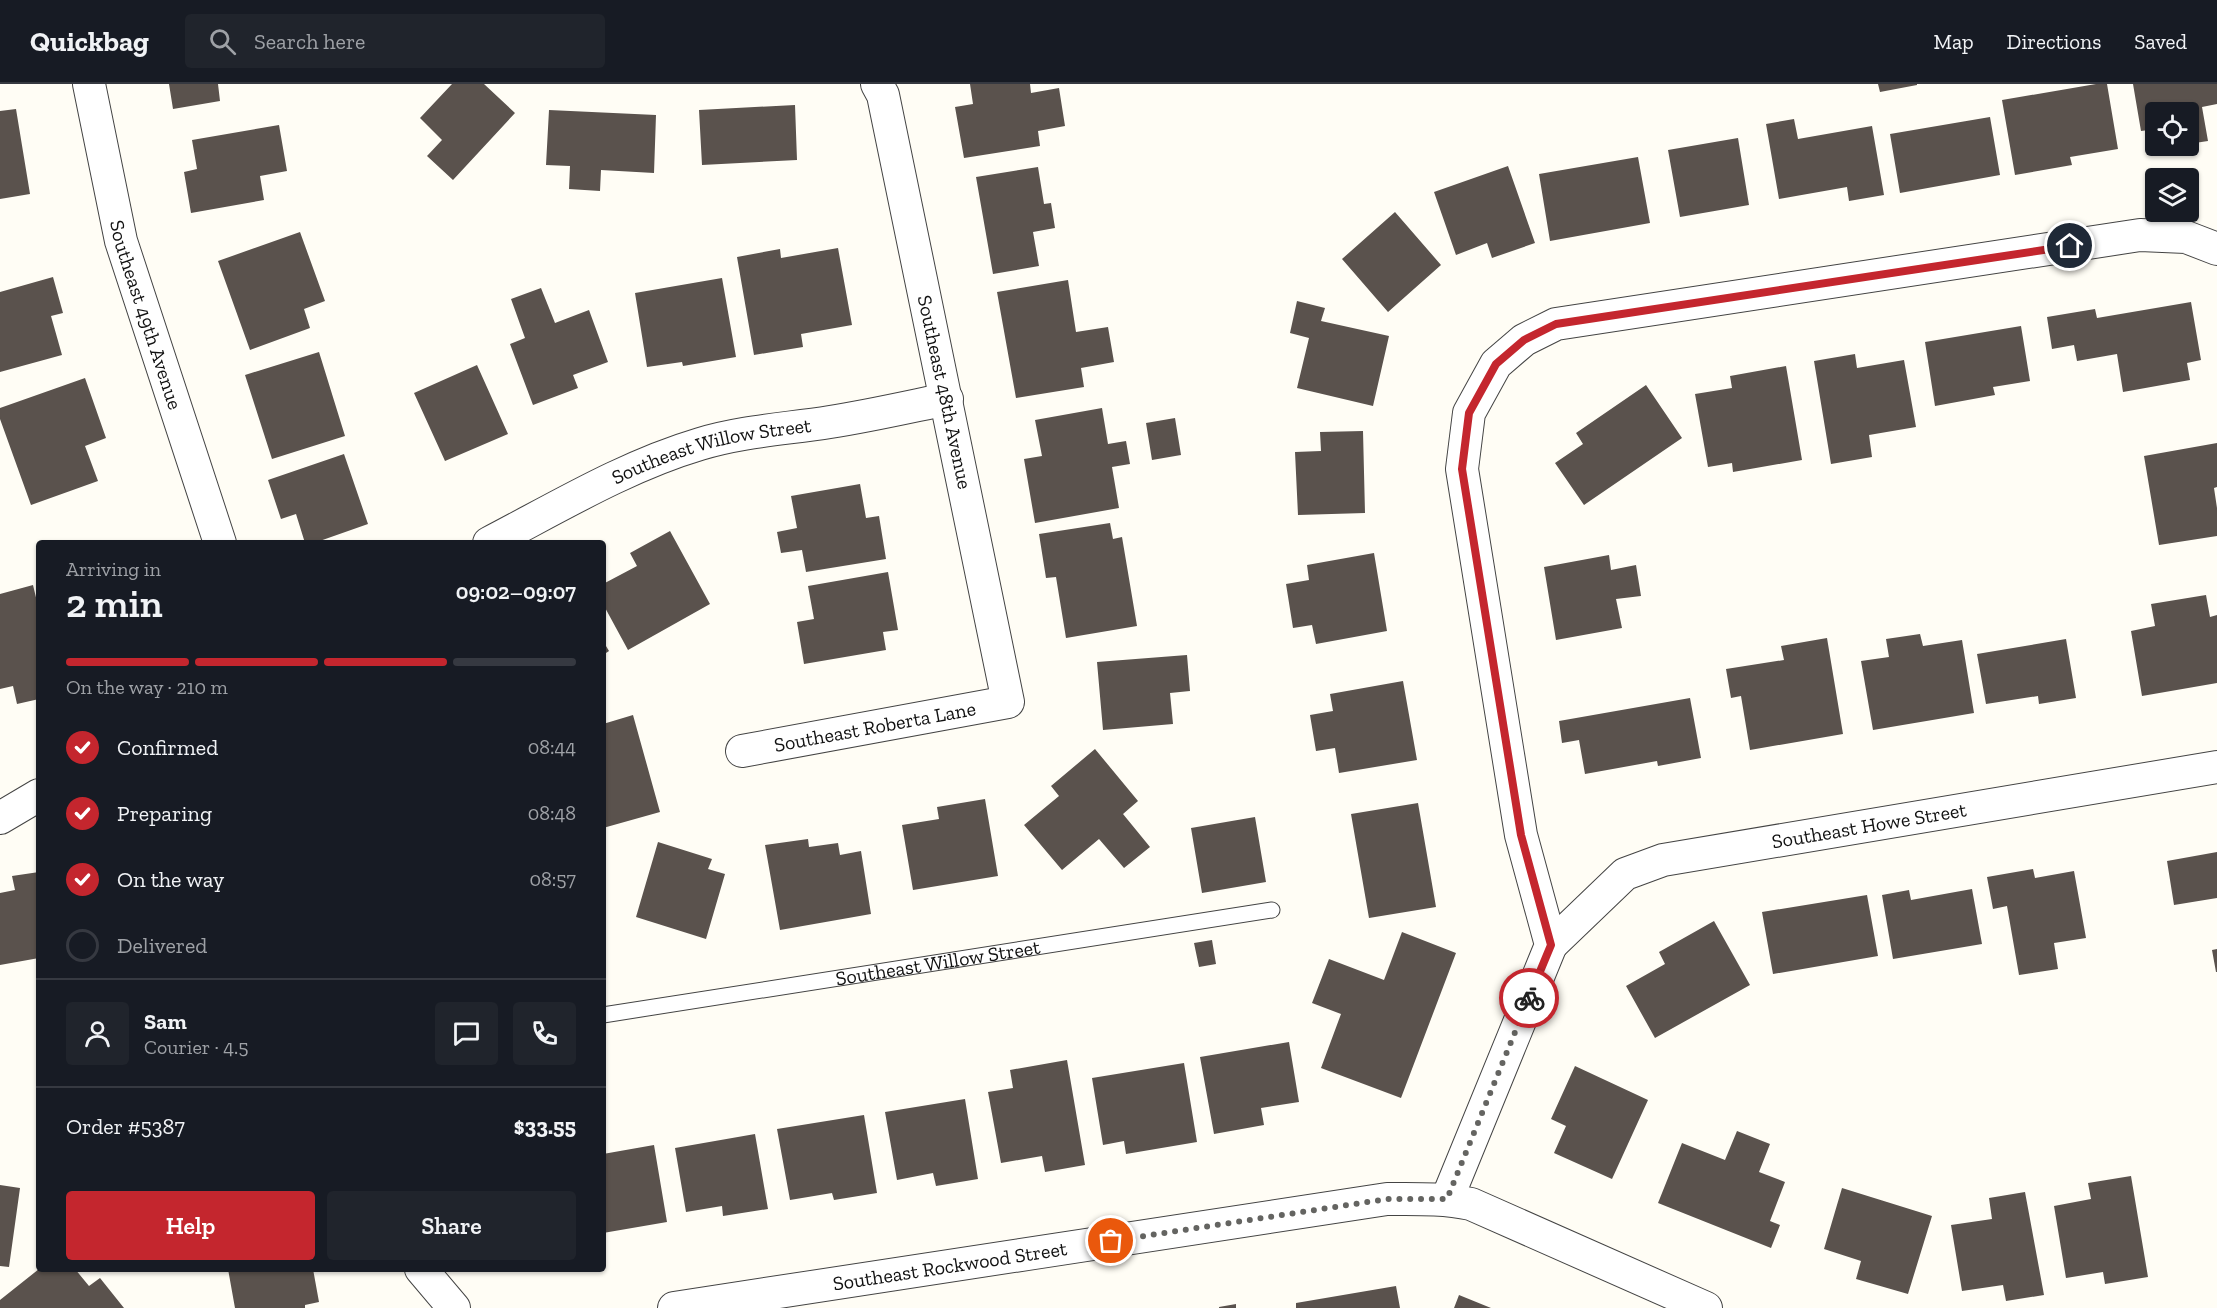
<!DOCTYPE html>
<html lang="en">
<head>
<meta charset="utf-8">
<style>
	body { margin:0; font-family:"Zilla Slab",serif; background:#20242c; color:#f1f3f6; height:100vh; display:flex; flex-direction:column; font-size:22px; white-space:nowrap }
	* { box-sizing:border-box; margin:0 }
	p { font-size:20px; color:#9ea1a6 }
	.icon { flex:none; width:33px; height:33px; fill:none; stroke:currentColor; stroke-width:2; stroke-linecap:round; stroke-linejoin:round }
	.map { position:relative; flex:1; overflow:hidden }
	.panel { position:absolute; left:36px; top:456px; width:570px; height:732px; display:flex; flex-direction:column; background:#171b24; border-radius:6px; box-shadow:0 2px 4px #0004 }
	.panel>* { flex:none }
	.tools { position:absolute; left:2145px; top:18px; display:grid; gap:12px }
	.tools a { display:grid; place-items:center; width:54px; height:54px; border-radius:6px; background:#171b24; box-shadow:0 2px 4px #0004; font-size:30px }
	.pin { position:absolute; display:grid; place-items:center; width:51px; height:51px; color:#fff; margin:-26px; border:3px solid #fff; border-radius:50%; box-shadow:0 2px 6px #0007 }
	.courier { position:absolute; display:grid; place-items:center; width:60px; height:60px; margin:-30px; border:4px solid #c4262e; border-radius:50%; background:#fff; color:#222; box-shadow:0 2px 8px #0007 }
	.summary em { font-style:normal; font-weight:600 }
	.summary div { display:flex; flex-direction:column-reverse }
	.summary { display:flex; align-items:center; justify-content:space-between; height:102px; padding:0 30px }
	h1 { font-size:39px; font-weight:600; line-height:45px }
	.bar { display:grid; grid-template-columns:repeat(4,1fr); gap:9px 6px; align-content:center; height:72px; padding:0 30px }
	.bar i { height:8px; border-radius:4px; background:#363941 }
	.bar .active { background:#c4262e }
	.bar p { grid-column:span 4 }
	.line { display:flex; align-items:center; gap:15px; padding:0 30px; border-top:2px solid #363941 }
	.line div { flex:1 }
	.round { display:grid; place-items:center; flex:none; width:63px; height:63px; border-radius:6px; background:#20242c }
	ol { padding:0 30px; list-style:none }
	li { display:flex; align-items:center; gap:18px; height:66px }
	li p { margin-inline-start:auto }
	li .icon { padding:6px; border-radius:50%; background:#c4262e; color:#fff; stroke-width:4 }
	li:last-child { color:#9ea1a6 }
	li i { width:33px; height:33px; border:3px solid #363941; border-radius:50% }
	.action { display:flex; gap:12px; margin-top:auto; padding:12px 30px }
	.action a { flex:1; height:69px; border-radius:6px; background:#c4262e; color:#fff; font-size:24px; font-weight:600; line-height:69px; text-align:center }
	.action a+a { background:#20242c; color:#f1f3f6 }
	header { display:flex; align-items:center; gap:36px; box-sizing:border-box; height:84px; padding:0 30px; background:#171b24; border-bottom:2px solid #363941 }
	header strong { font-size:28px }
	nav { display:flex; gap:33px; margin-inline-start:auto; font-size:21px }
	.search { width:420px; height:54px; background:#20242c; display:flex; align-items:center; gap:15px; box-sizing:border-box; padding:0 21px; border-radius:6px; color:#9ea1a6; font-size:22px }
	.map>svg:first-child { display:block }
	.building { fill:#5a524d }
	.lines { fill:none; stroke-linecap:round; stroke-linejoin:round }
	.service-casing { stroke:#444; stroke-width:17 }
	.minor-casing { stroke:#444; stroke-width:34 }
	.service { stroke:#fff; stroke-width:15 }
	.minor { stroke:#fff; stroke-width:32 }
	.done { stroke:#646461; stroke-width:6; stroke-dasharray:0 10.8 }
	.route { stroke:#c4262e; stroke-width:8 }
	.labels { text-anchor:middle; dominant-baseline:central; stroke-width:6; stroke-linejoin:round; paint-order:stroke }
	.street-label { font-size:20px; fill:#111; stroke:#fff }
</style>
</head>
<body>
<header>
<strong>Quickbag</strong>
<div class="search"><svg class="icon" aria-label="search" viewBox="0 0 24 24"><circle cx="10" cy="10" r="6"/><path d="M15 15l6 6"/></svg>Search here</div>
<nav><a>Map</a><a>Directions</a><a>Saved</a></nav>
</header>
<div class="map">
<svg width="2217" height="1224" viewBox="0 0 2217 1224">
	<rect width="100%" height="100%" fill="#fffdf5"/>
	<path class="building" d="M 169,0 L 218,0 L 220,17 L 173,25 Z
		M 452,0 L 484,0 L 515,29 L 453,96 L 427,72 L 442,56 L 420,34 Z
		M 970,0 L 1030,0 L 1031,9 L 1059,4 L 1065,42 L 1038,47 L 1040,62 L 964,74 L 955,23 L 973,20 Z
		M 1878,0 L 1917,0 L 1917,1 L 1880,8 Z
		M 2096,0 L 2107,0 L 2118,65 L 2070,73 L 2072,81 L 2015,91 L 2002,16 Z
		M 2133,0 L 2217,0 L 2217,20 L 2202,23 L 2208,57 L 2188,60 L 2188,28 L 2156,28 L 2156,45 L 2141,47 Z
		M 795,21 L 797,76 L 702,81 L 699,26 Z
		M 16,25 L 30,110 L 0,115 L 0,27 Z
		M 549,26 L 656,31 L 654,89 L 601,86 L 600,107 L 569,105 L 570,82 L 546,81 Z
		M 1990,33 L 2000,91 L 1900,109 L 1890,50 Z
		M 1794,35 L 1798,55 L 1872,42 L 1884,111 L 1849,117 L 1847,103 L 1779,115 L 1766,40 Z
		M 279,41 L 287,87 L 260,92 L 264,116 L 191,129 L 184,88 L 197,85 L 192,56 Z
		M 1738,54 L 1749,121 L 1680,133 L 1668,66 Z
		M 1638,73 L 1650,139 L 1550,157 L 1539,90 Z
		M 1508,82 L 1535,159 L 1492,174 L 1487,159 L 1456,171 L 1434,108 Z
		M 1038,83 L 1044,120 L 1051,119 L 1055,144 L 1033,148 L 1039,182 L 993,190 L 976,93 Z
		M 1395,128 L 1441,181 L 1388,228 L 1342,175 Z
		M 300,148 L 325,217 L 304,225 L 310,244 L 250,266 L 218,177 Z
		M 838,164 L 852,241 L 801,250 L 803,263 L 754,271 L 737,173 L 780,165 L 781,174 Z
		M 53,193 L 63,229 L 51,232 L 62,271 L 0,288 L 0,208 Z
		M 722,194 L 736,273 L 683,282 L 682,278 L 647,283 L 635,209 Z
		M 1068,196 L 1076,248 L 1108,243 L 1114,278 L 1081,284 L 1084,303 L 1016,314 L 997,208 Z
		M 541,204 L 555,239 L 589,226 L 608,278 L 573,291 L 578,304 L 533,321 L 510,260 L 525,254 L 511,215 Z
		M 1297,217 L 1325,224 L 1321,237 L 1389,252 L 1373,322 L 1297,304 L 1309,254 L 1290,249 Z
		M 2191,218 L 2201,276 L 2187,279 L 2190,296 L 2123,308 L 2117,270 L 2077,277 L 2074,261 L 2052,265 L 2047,233 L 2095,225 L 2097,234 Z
		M 2021,242 L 2030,297 L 1993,303 L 1995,311 L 1935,322 L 1925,258 Z
		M 319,268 L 345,352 L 272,375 L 245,291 Z
		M 1855,270 L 1857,284 L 1904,276 L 1916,343 L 1869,351 L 1872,373 L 1831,380 L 1814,277 Z
		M 477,281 L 508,350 L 445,377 L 414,309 Z
		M 1786,282 L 1802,376 L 1733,388 L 1732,379 L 1708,383 L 1695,310 L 1732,304 L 1730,292 Z
		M 85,294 L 106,354 L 85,362 L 98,397 L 31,421 L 0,335 L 0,324 Z
		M 1646,301 L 1682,354 L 1584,421 L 1555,379 L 1583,360 L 1576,349 Z
		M 1102,324 L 1108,360 L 1126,357 L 1130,380 L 1112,383 L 1119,424 L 1035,439 L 1024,375 L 1042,372 L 1035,336 Z
		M 1175,334 L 1181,371 L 1152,376 L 1146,339 Z
		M 1363,347 L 1365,429 L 1298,431 L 1295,368 L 1321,367 L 1320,348 Z
		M 2217,359 L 2217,403 L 2214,404 L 2217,424 L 2217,452 L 2159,461 L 2144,372 Z
		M 344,370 L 368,440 L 314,459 L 305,459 L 296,430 L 281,435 L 268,396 Z
		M 860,400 L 866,434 L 879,432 L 886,475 L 806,488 L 802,466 L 781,469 L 777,448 L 797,444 L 791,412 Z
		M 1110,439 L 1113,455 L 1122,453 L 1137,542 L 1066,554 L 1056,493 L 1046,494 L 1039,450 Z
		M 670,447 L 710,520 L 628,566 L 603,520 L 603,500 L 637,482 L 630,469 Z
		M 1374,469 L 1387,547 L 1316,560 L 1312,541 L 1293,544 L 1286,500 L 1309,496 L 1307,481 Z
		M 1609,471 L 1611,486 L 1636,481 L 1641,512 L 1616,515 L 1622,544 L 1556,556 L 1544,483 Z
		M 888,488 L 898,546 L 883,548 L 886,566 L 804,580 L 797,538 L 814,535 L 808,502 Z
		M 33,501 L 39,526 L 39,615 L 17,620 L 13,602 L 0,605 L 0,510 Z
		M 2206,511 L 2210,533 L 2217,531 L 2217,599 L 2142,612 L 2131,547 L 2155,542 L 2151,520 Z
		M 1920,550 L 1923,562 L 1962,556 L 1974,629 L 1873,646 L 1861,577 L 1889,573 L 1886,555 Z
		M 1827,554 L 1843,650 L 1750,666 L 1741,612 L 1731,614 L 1726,585 L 1784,576 L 1781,562 Z
		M 2066,555 L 2076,614 L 2039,620 L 2038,612 L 1986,620 L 1977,570 Z
		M 603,557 L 609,567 L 603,571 Z
		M 1187,571 L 1190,607 L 1170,609 L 1173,640 L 1103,646 L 1097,578 Z
		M 1403,597 L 1417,676 L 1339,689 L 1335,664 L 1316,667 L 1310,631 L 1333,627 L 1330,610 Z
		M 1690,614 L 1701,674 L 1658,682 L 1657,677 L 1585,690 L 1579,656 L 1562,659 L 1559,637 Z
		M 633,631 L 660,728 L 603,744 L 603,640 Z
		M 1095,665 L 1138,717 L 1123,730 L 1150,763 L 1124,784 L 1099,755 L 1062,786 L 1024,741 L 1059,712 L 1051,702 Z
		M 985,715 L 998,792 L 913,806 L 902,741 L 939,735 L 937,723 Z
		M 1418,719 L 1436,823 L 1369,834 L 1351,730 Z
		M 1255,733 L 1266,798 L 1202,809 L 1191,744 Z
		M 808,755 L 809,763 L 838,759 L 840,771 L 861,767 L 871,830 L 780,846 L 765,761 Z
		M 658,758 L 712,775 L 708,785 L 725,790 L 706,855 L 636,833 Z
		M 2217,768 L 2217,814 L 2174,821 L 2167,777 Z
		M 2033,785 L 2035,794 L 2074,787 L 2086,854 L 2054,859 L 2058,885 L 2019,891 L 2007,822 L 1993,825 L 1987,793 Z
		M 39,788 L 39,874 L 0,881 L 0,809 L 15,806 L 12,792 Z
		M 1972,805 L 1982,860 L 1893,875 L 1882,811 L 1909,806 L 1911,816 Z
		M 1867,811 L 1878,872 L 1773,890 L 1762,828 Z
		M 1714,837 L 1750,901 L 1655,954 L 1626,902 L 1665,880 L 1659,868 Z
		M 1402,848 L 1456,869 L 1401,1014 L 1321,984 L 1341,930 L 1312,919 L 1329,875 L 1384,896 Z
		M 1212,856 L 1216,880 L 1199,883 L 1194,859 Z
		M 2217,865 L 2217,888 L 2216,888 L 2212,866 Z
		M 1289,958 L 1299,1018 L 1261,1024 L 1264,1041 L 1214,1050 L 1200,973 Z
		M 1067,976 L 1085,1081 L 1045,1088 L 1042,1072 L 1001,1079 L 988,1008 L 1013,1004 L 1010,986 Z
		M 1184,979 L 1197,1058 L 1126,1070 L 1124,1057 L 1103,1061 L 1092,994 Z
		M 1575,982 L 1648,1016 L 1612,1095 L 1554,1069 L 1566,1042 L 1551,1035 Z
		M 965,1015 L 978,1095 L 936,1102 L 933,1089 L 897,1096 L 885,1028 Z
		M 864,1031 L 877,1109 L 834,1116 L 832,1109 L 790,1116 L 777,1045 Z
		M 1737,1047 L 1770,1060 L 1759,1088 L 1785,1098 L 1770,1137 L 1780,1141 L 1771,1164 L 1658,1119 L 1682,1059 L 1725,1076 Z
		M 755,1050 L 768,1125 L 723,1132 L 722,1122 L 686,1128 L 675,1064 Z
		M 654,1061 L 667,1138 L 603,1149 L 603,1070 Z
		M 2131,1092 L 2148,1193 L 2105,1200 L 2103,1188 L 2066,1194 L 2054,1122 L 2091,1115 L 2088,1099 Z
		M 0,1101 L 20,1104 L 9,1183 L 0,1182 Z
		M 1842,1104 L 1932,1132 L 1908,1210 L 1856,1195 L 1861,1177 L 1824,1165 Z
		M 2025,1108 L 2044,1211 L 2006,1217 L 2003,1201 L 1962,1207 L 1951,1141 L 1992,1135 L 1989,1114 Z
		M 39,1185 L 75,1185 L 89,1202 L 100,1194 L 124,1224 L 0,1224 L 0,1216 Z
		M 228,1185 L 313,1185 L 319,1218 L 305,1221 L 305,1224 L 235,1224 Z
		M 1396,1202 L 1400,1224 L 1296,1224 L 1296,1219 Z
		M 1459,1211 L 1491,1224 L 1454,1224 Z
		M 1236,1220 L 1236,1224 L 1219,1224 L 1219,1223 Z"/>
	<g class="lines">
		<g class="service-casing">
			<g id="service">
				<path id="s1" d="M 603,931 L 1272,826"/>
			</g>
		</g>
		<g class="minor-casing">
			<g id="minor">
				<path id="s2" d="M 89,0 L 121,157 L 220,459"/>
				<path id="s3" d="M 489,459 C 558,423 626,382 700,360 C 743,347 786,345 830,338 C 869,332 908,323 947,315"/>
				<path id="s4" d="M 742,667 L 1008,618 L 883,11 L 877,0"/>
				<path d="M 0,734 L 39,711"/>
				<path id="s5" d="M 1551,861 L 1625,790 L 1663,776 L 2217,683"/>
				<path d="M 1447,1115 L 1551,861 L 1521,751 L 1462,385 L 1469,329 L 1496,280 L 1524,256 L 1556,240 L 2140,151 L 2186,153 L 2217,165"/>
				<path d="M 421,1185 L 454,1224"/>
				<path id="s6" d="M 674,1224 L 1387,1115 C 1416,1115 1443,1114 1471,1120 L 1706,1224"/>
			</g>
		</g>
		<use href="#service" class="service"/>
		<use href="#minor" class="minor"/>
	</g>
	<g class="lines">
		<path class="done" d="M 1111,1157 L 1387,1115 L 1447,1115 L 1529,914"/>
		<path class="route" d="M 1529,914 L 1551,861 L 1521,751 L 1462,385 L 1469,329 L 1496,280 L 1524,256 L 1556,240 L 2070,162"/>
	</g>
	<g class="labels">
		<g class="street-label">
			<text stroke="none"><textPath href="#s2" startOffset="238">Southeast 49th Avenue</textPath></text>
			<text transform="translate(945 308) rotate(78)">Southeast 48th Avenue</text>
			<text stroke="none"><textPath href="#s3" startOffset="243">Southeast Willow Street</textPath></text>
			<text stroke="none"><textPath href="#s4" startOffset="135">Southeast Roberta Lane</textPath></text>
			<text stroke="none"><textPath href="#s5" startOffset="352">Southeast Howe Street</textPath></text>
			<text stroke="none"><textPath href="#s1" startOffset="339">Southeast Willow Street</textPath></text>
			<text stroke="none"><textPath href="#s6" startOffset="279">Southeast Rockwood Street</textPath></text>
		</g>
	</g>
</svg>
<div class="tools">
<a><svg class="icon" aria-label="locate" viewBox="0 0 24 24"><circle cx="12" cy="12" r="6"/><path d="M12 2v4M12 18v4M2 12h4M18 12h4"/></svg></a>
<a><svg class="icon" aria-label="layers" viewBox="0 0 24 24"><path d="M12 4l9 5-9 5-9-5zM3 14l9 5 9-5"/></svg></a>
</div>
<div class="pin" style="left:1111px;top:1157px;background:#ea580c"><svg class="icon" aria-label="bag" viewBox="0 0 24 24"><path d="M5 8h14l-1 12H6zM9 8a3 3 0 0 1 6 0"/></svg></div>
<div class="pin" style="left:2070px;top:162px;background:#1f2937"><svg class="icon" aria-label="home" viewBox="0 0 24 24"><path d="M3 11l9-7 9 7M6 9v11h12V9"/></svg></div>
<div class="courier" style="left:1529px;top:914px"><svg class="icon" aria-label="bike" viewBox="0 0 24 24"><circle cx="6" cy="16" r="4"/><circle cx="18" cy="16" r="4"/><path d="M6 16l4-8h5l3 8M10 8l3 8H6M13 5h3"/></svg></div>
<section class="panel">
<div class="summary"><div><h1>2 min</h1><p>Arriving in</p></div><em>09:02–09:07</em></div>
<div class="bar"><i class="active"></i><i class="active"></i><i class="active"></i><i></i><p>On the way · 210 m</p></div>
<ol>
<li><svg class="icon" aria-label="check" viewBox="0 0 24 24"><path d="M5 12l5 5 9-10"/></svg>Confirmed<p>08:44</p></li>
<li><svg class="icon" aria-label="check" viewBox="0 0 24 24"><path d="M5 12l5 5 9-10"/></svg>Preparing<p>08:48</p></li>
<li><svg class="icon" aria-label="check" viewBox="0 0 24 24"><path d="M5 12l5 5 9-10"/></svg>On the way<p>08:57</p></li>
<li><i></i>Delivered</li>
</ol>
<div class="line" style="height:108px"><a class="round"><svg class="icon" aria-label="person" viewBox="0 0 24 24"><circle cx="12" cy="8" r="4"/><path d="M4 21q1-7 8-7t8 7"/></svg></a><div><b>Sam</b><p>Courier · 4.5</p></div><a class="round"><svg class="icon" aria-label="chat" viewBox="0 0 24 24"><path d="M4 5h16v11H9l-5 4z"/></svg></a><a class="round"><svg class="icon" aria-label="phone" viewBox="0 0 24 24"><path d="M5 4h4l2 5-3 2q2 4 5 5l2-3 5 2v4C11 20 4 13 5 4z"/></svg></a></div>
<div class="line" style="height:78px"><div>Order #5387</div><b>$33.55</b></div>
<div class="action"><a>Help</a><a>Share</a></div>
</section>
</div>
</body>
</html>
